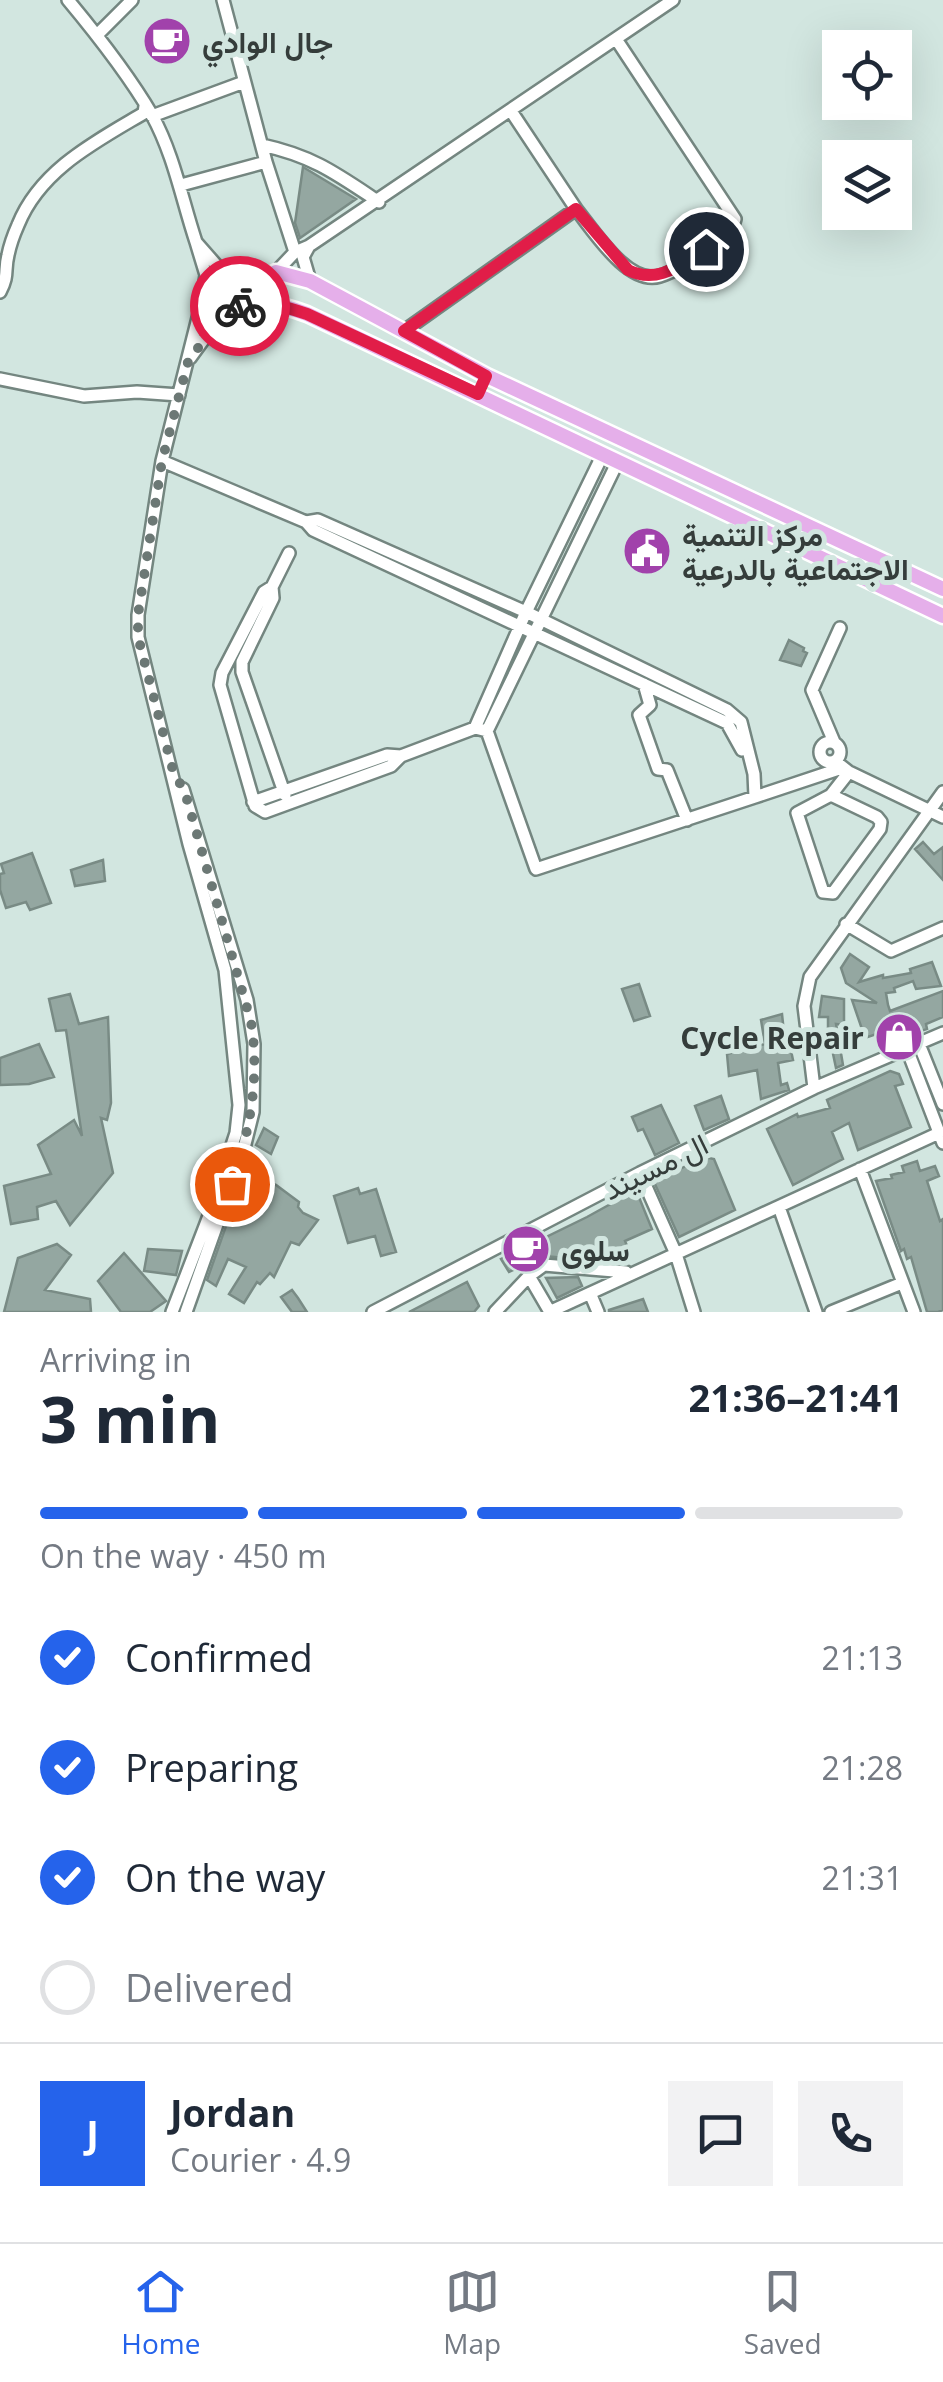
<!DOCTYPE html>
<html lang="en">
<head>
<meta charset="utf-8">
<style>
	body { margin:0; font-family:"Open Sans",Vazirmatn,sans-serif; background:#f2f2f3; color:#1f2937; height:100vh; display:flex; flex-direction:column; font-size:38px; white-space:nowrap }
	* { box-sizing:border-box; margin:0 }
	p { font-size:32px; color:#747a83 }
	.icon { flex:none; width:55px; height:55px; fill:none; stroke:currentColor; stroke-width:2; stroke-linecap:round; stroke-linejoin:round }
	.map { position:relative; height:1312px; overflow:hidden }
	.side { display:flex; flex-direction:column; background:#fff; flex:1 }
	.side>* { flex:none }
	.controls { position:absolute; left:822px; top:30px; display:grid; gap:20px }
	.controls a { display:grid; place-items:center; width:90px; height:90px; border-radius:0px; background:#fff; box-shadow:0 10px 40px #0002; font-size:50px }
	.pin { position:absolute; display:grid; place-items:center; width:85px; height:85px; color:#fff; margin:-42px; border:5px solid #fff; border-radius:50%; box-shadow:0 2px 10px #0007 }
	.courier { position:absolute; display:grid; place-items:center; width:100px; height:100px; margin:-50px; border:8px solid #e11d48; border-radius:50%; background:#fff; color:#222; box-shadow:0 2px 12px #0007 }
	.head em { font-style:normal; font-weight:700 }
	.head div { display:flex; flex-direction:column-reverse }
	.head { display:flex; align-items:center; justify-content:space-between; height:170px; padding:0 40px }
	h1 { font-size:65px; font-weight:700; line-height:75px }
	.bar { display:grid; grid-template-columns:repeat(4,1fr); gap:15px 10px; align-content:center; height:120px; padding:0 40px }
	.bar i { height:12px; border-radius:8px; background:#e0e1e3 }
	.bar .active { background:#2563eb }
	.bar p { grid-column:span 4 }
	.line { display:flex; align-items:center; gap:25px; padding:0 40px; border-top:2px solid #e0e1e3 }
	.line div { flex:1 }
	.round { display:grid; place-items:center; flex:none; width:105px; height:105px; border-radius:0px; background:#f2f2f3 }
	ol { padding:0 40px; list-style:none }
	li { display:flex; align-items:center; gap:30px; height:110px }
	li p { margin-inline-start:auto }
	li .icon { padding:10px; border-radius:50%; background:#2563eb; color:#fff; stroke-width:4 }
	li:last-child { color:#747a83 }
	li i { width:55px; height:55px; border:5px solid #e0e1e3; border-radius:50% }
	.tabs { display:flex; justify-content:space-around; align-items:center; height:140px; border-top:2px solid #e0e1e3; background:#fff; font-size:28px; color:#747a83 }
	.tabs a { display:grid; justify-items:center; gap:5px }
	.tabs .active { color:#2563eb }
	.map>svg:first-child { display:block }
	.building { fill:#94a7a1; stroke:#798b85; stroke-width:2.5 }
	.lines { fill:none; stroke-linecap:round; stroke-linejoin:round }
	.minor-casing { stroke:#748680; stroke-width:16 }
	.major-casing { stroke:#fff; stroke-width:19 }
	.minor { stroke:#fff; stroke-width:11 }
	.major { stroke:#e5afea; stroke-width:14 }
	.done { stroke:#6c7875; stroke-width:10; stroke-dasharray:0 18 }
	.route { stroke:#e11d48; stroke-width:12 }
	.labels { text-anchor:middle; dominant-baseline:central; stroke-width:10; stroke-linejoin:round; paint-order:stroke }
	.poi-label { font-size:30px; font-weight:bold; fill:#353d3b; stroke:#d2e6e0; text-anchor:start }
	.street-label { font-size:30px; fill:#353d3b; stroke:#d2e6e0 }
</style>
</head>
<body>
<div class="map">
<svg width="943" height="1312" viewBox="0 0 943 1312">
	<rect width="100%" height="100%" fill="#d2e6e0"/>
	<path class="building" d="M 303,167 L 356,199 L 300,238 L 295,223 Z
		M 789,640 L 804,648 L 803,651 L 807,653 L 801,666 L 780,660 Z
		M 923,842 L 934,854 L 943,847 L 943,880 L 915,849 Z
		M 32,853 L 51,903 L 30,910 L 26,902 L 6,908 L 0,890 L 0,874 L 4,873 L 1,864 Z
		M 103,860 L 105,881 L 75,886 L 71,870 Z
		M 850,954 L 869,967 L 859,982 L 883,975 L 883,978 L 911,973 L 910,969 L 932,962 L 941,986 L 916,989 L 913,981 L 894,988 L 895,992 L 886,993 L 888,1005 L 890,1011 L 943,991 L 943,1017 L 926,1024 L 927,1029 L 892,1041 L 888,1030 L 865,1038 L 852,1000 L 877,1003 L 846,983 L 841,968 Z
		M 639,984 L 650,1016 L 634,1021 L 622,989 Z
		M 70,994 L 79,1024 L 108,1017 L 111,1103 L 107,1120 L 101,1118 L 113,1173 L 70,1225 L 56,1201 L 37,1207 L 38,1219 L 11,1224 L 4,1186 L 51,1174 L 38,1145 L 74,1120 L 82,1136 L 66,1030 L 56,1031 L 49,999 Z
		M 822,996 L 844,999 L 844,1025 L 836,1024 L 843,1065 L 836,1068 L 832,1049 L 821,1050 L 819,1038 L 828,1037 L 828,1017 L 819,1017 Z
		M 782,1014 L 785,1042 L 789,1041 L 793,1060 L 778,1063 L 781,1085 L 787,1083 L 789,1090 L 761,1099 L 757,1070 L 729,1076 L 727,1054 L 765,1044 L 761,1020 Z
		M 39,1044 L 54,1077 L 29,1084 L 0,1085 L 0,1058 Z
		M 890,1071 L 899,1074 L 903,1084 L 895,1086 L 911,1127 L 858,1150 L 849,1123 L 832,1132 L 843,1159 L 793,1185 L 767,1129 L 797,1114 L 798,1117 L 830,1108 L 827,1100 Z
		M 721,1096 L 729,1119 L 704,1130 L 695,1106 Z
		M 661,1105 L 679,1143 L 655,1155 L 643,1129 L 638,1131 L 632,1117 Z
		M 264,1128 L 278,1137 L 271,1154 L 256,1145 Z
		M 704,1157 L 714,1159 L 735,1210 L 679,1237 L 654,1182 Z
		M 917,1161 L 920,1171 L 935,1166 L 939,1176 L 927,1181 L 940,1221 L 943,1219 L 943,1310 L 938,1312 L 927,1312 L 911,1257 L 907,1259 L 904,1249 L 901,1251 L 876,1181 L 892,1178 L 891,1175 L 904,1172 L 902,1166 Z
		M 244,1175 L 276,1185 L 299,1202 L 298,1207 L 303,1213 L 318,1220 L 299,1245 L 291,1242 L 274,1277 L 270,1273 L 260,1284 L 257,1282 L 244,1303 L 229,1294 L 246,1267 L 228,1259 L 216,1286 L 207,1280 Z
		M 358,1188 L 360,1194 L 376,1189 L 396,1252 L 381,1256 L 375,1236 L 348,1243 L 334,1196 Z
		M 636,1190 L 652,1229 L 625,1241 L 630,1253 L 615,1262 L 543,1256 L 509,1272 L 501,1259 L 587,1217 Z
		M 57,1244 L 71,1255 L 45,1290 L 90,1299 L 91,1312 L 4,1312 L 18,1258 Z
		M 148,1249 L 182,1251 L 176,1275 L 144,1271 Z
		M 124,1253 L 166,1301 L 150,1312 L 121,1312 L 98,1281 Z
		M 578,1277 L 582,1286 L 557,1298 L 546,1278 Z
		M 467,1282 L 479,1306 L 474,1312 L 409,1312 Z
		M 292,1290 L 298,1298 L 307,1312 L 292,1312 L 281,1297 Z
		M 643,1299 L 648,1312 L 609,1312 L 609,1310 Z"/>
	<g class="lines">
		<g class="minor-casing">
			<path id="minor" d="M 68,0 C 98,36 128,74 152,115 C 174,155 182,200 196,242
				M 223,0 L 266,162 L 295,252
				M 97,35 L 132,0
				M 152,116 L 244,82
				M 262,145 C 313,156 337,174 379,202
				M 181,185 L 266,162
				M 576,209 C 594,231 628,286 660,276 C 681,270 710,247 730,235 L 735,219 L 616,39
				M 309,246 L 673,0
				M 276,272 L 295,252 L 309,246 L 303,257 L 310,281
				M 0,292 C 9,275 4,271 8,255 C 10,245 14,234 18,225 C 40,170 95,142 144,113 L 145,106
				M 404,331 L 576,209 L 511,111
				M 190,358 L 225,310
				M 0,379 L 84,396 L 137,392 L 179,395
				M 162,461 L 306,522 L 313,530 L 727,723 L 742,750
				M 306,522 L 318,520 L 526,612 L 727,710 L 741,722 L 754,774 L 755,797 L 536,869 L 487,731 L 475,728 L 526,612 L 603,454
				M 289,553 L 272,587 L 264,592 L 222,673 L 220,685 L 255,806 L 265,812 L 391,766 L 401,756
				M 272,587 L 273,598 L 242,662 L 242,672 L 285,795
				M 644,684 L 650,705 L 639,715 L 658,769 L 667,770 L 687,820
				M 487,731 L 618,461
				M820 752a10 10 0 1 1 20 0a10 10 0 1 1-20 0Z
				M 834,742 L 812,690 L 840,628
				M 835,761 L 849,772 L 943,817
				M 183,789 L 247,1000 L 254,1044 L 253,1112 L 244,1148 L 186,1312
				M 831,795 L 797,813 L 823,892 L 833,893 L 880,829 L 881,822 L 877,817 L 831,795 L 849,772
				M 755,797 L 842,768
				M 253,802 L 387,755 L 401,756 L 475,728
				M 846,924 L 891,951 L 943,928
				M 919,1044 L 943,1104
				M 907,1049 L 943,1143
				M 814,1088 L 804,1006 L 810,977 L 943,792
				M 860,1169 L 914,1312
				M 640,1173 L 676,1254 L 694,1312
				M 779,1207 L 816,1312
				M 529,1276 L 550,1312
				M 590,1293 L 598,1312
				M 172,1312 L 209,1216 L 236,1133 L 239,1105 L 225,970 L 189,844 L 138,637 L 138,615 L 162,461 L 202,302 L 206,275 L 196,242 L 224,274
				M 373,1312 L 640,1173 L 814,1088 L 943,1033
				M 495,1312 L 529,1276 L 544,1265 L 626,1272
				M 549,1312 C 679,1252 809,1193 939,1133
				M 831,1312 L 902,1283"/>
		</g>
		<g class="major-casing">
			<path id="major" d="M 943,589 L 487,376 L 310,281 L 276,272 L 271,275 L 224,274 L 208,285 L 204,301 L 214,312 C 260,306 260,297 307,314 L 943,616"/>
		</g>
		<use href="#minor" class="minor"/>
		<use href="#major" class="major"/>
	</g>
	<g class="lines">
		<path class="done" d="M 232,1184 C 250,1130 260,1078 251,1022 L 186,796 L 172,767 L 138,637 L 138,615 L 162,461 L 188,362 L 225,310 L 240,306"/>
		<path class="route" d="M 240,306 C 265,300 283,306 307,314 L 478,394 L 486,376 L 404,331 L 576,209 L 628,270 C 658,285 681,264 706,249"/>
	</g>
	<defs>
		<g id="cafe-disc" transform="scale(2.5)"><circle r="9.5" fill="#a142ab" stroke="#d2e6e0"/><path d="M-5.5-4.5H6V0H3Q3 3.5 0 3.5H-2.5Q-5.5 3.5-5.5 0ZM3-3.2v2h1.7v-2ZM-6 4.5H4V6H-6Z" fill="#fff"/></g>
		<g id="civic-disc" transform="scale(2.5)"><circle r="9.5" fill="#a142ab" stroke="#d2e6e0"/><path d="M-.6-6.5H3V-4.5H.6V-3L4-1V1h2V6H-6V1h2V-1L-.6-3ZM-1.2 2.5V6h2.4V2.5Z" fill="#fff"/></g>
		<g id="shop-disc" transform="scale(2.5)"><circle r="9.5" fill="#a142ab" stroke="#d2e6e0"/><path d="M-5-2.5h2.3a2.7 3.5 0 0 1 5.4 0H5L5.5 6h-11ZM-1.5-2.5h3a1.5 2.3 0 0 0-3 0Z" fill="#fff"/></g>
	</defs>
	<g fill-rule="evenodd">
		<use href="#cafe-disc" x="167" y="41"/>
		<use href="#civic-disc" x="647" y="551"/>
		<use href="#shop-disc" x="899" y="1037"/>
		<use href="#cafe-disc" x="526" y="1249"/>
	</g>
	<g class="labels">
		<g class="poi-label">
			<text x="202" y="41">جال الوادي</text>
			<text x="682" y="534">مركز التنمية<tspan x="682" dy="34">الاجتماعية بالدرعية</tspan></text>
			<text x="864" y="1037" text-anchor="end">Cycle Repair</text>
			<text x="561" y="1249">سلوى</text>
		</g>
		<g class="street-label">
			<text transform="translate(655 1166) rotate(-26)">ال مسيند</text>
		</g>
	</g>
</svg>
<div class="controls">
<a><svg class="icon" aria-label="locate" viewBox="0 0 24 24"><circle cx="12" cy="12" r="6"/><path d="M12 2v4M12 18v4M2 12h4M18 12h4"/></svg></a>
<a><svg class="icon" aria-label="layers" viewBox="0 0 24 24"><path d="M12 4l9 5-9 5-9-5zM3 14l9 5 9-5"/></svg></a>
</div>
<div class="pin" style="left:232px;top:1184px;background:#ea580c"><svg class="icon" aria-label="bag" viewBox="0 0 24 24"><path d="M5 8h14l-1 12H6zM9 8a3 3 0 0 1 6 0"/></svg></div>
<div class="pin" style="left:706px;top:249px;background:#1f2937"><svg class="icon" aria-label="home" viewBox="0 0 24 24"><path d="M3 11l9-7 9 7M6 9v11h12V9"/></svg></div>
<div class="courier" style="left:240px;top:306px"><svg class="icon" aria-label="bike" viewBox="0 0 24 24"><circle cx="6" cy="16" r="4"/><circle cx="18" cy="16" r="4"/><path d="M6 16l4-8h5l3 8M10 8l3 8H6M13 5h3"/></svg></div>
</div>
<section class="side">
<div class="head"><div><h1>3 min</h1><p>Arriving in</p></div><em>21:36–21:41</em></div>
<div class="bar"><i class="active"></i><i class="active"></i><i class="active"></i><i></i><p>On the way · 450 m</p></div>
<ol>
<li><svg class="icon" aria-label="check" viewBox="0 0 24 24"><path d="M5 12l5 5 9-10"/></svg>Confirmed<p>21:13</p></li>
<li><svg class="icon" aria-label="check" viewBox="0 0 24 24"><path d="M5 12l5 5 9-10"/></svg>Preparing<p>21:28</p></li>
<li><svg class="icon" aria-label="check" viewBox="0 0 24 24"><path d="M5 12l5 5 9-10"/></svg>On the way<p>21:31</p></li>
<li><i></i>Delivered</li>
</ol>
<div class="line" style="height:180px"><b class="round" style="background:#2563eb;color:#fff">J</b><div><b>Jordan</b><p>Courier · 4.9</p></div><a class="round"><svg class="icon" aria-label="chat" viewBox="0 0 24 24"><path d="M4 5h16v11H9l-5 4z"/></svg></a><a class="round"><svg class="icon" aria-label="phone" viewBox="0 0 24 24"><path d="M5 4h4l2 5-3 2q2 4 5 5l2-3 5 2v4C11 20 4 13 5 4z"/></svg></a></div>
</section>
<nav class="tabs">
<a class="active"><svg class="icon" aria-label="home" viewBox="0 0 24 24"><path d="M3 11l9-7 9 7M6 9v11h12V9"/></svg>Home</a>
<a><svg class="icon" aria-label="map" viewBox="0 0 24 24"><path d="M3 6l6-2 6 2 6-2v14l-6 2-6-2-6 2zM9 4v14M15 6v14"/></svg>Map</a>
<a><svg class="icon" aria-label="saved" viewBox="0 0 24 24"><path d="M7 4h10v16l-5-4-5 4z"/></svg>Saved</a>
</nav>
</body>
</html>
